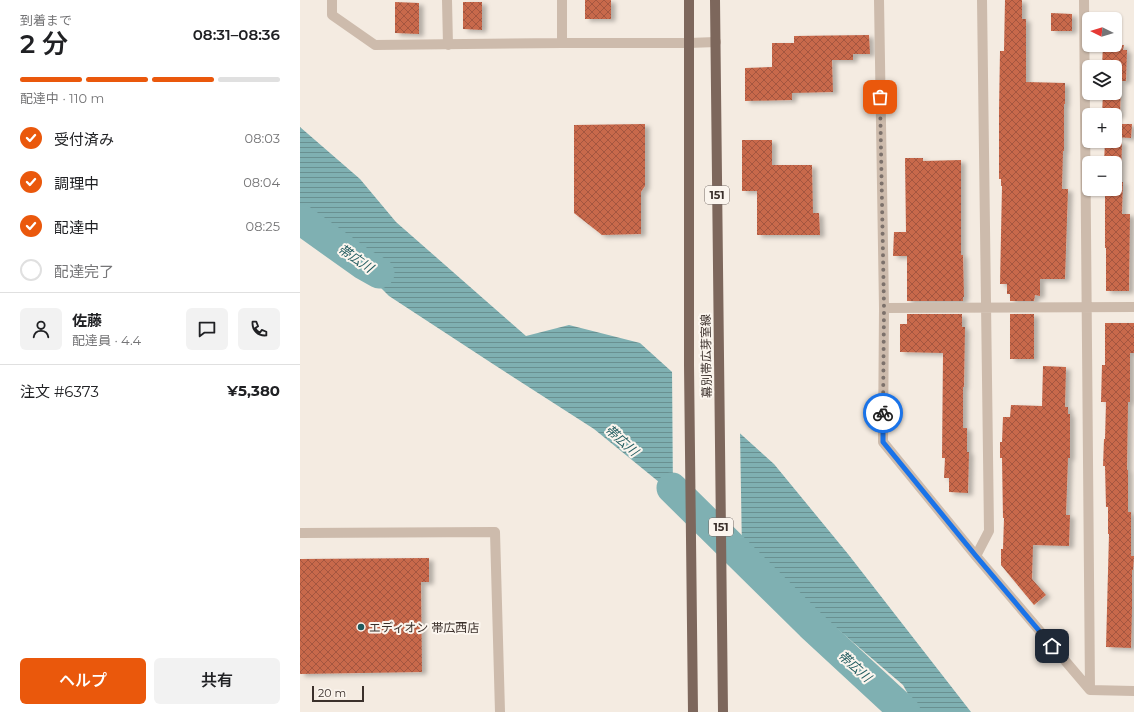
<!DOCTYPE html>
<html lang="ja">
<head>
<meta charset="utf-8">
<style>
	body { margin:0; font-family:Montserrat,"Noto Sans JP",sans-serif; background:#f2f2f2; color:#202124; height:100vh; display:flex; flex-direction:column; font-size:15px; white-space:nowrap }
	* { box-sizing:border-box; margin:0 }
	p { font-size:13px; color:#757577 }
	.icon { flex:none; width:22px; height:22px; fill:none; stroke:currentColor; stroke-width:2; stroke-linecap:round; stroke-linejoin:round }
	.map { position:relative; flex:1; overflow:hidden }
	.drawer { display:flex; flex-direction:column; background:#fff; width:300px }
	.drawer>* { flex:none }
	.needle { width:26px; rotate:275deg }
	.buttons { position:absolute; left:782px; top:12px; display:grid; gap:8px }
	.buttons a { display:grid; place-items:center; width:40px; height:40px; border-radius:6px; background:#fff; box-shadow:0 1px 3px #0004; font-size:20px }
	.scale { position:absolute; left:12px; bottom:10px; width:52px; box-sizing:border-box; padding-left:4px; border:2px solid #3b302b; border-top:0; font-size:11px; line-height:14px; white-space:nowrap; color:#3b302b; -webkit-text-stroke:3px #fbf5ee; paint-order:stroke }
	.pin { position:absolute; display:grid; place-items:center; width:34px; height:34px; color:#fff; margin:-17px; border-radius:8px; box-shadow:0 2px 6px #0006 }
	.courier { position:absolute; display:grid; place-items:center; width:40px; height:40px; margin:-20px; border:3px solid #1a73e8; border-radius:50%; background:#fff; color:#222; box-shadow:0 1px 5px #0007 }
	.overview em { font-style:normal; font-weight:600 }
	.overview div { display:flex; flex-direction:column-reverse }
	.overview { display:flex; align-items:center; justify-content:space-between; height:68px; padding:0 20px }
	h1 { font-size:26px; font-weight:600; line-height:30px }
	.bar { display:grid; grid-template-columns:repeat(4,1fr); gap:6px 4px; align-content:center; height:48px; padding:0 20px }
	.bar i { height:5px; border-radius:3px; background:#e0e0e0 }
	.bar .selected { background:#ea580c }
	.bar p { grid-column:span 4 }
	.line { display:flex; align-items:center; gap:10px; padding:0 20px; border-top:1px solid #e0e0e0 }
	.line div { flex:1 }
	.round { display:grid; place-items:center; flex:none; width:42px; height:42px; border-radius:6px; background:#f2f2f2 }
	ol { padding:0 20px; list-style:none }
	li { display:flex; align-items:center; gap:12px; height:44px }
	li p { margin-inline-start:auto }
	li .icon { padding:4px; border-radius:50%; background:#ea580c; color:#fff; stroke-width:4 }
	li:last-child { color:#757577 }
	li i { width:22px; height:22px; border:2px solid #e0e0e0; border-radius:50% }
	.primary-button { display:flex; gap:8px; margin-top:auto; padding:8px 20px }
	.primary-button a { flex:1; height:46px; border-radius:6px; background:#ea580c; color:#fff; font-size:16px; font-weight:600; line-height:46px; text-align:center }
	.primary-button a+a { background:#f2f2f2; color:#202124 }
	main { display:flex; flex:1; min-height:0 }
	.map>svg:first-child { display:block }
	.water { fill:url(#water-rules) }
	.pier { fill:#f4ebe1 }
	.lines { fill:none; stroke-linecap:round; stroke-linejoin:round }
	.river { stroke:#7fb0b2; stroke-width:31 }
	.building { fill:url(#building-cross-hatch); filter:url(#shadow) }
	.minor { stroke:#cdbbac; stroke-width:10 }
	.major { stroke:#7d675c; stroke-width:10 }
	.done { stroke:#7c716b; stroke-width:4; stroke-dasharray:0 7.2 }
	.route { stroke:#1a73e8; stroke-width:5 }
	.poi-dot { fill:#1f5a5e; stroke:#fbf5ee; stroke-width:1.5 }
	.labels { text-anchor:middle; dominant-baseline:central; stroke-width:4; stroke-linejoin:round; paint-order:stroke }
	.shield { fill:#fbf5ee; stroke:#756b66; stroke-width:1 }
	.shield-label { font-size:11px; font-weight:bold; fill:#3b302b }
	.street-label { font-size:12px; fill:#3b302b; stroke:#fbf5ee }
	.poi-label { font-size:12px; fill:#3b302b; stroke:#fbf5ee; text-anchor:start }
	.water-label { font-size:13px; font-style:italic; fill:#1f5a5e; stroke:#fbf5ee }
</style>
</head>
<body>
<main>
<section class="drawer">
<div class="overview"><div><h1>2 分</h1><p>到着まで</p></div><em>08:31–08:36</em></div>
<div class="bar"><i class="selected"></i><i class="selected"></i><i class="selected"></i><i></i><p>配達中 · 110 m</p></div>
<ol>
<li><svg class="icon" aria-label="check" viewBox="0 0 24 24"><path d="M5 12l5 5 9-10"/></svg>受付済み<p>08:03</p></li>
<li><svg class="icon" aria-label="check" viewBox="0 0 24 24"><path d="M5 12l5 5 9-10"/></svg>調理中<p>08:04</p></li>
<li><svg class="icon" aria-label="check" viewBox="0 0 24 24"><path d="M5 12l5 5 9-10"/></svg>配達中<p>08:25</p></li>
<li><i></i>配達完了</li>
</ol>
<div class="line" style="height:72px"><a class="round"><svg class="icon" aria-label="person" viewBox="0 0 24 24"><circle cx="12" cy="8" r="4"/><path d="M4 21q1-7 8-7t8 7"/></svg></a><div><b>佐藤</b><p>配達員 · 4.4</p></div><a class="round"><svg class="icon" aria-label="chat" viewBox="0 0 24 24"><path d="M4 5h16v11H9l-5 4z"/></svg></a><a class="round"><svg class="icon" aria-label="phone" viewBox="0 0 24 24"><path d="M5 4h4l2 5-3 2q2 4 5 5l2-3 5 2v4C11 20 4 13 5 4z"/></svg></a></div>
<div class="line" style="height:52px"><div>注文 #6373</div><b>¥5,380</b></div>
<div class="primary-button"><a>ヘルプ</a><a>共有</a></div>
</section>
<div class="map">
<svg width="834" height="712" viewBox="0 0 834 712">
	<defs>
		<pattern id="water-rules" width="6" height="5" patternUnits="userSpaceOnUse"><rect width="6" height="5" fill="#7fb0b2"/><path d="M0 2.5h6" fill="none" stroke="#699091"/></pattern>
		<pattern id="building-cross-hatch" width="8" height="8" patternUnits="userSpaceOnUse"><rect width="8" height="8" fill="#c8694b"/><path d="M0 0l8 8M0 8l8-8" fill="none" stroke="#a4573f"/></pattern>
		<filter id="shadow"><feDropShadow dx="4.5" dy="2.5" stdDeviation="2" flood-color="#0004"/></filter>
	</defs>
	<rect width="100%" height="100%" fill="#f4ebe1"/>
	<path class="water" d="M 0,127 L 60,179 L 96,222 L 226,336 L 269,325 L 340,343 L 474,464 L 548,554 L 671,712 L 618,712 L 603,685 L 506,602 L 294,429 L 193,364 L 89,296 L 0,207 Z"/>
	<path class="pier" d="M 372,369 L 440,431 L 442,552 L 373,496 Z"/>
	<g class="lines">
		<path class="river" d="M 0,219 L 63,264 L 79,273
			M 372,488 L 511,625 L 605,712"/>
	</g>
	<path class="building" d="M 285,0 L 311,0 L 311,19 L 285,19 Z
		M 705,0 L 722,0 L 722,19 L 726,19 L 726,82 L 765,83 L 765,104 L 764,104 L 764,151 L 763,151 L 762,189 L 768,189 L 765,279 L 740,279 L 740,296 L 735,295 L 734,301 L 710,301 L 710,294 L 707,294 L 707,284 L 700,284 L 702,186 L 701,186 L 701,179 L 699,179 L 699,111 L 700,51 L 704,51 Z
		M 95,2 L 119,3 L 119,34 L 95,33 Z
		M 163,2 L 182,2 L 182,30 L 163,29 Z
		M 751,13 L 772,14 L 772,31 L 751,31 Z
		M 569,35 L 570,54 L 553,54 L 553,60 L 532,60 L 533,92 L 492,93 L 492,100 L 445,101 L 445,68 L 472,67 L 472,43 L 494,43 L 494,36 Z
		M 803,45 L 824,45 L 823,50 L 827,50 L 826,81 L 821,81 L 820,116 L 802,115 L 803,93 L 815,93 L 815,67 L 802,67 Z
		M 345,124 L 345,186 L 341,192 L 341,234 L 302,235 L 274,213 L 274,125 Z
		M 815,124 L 832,124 L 831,138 L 815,137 Z
		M 442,140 L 472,140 L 472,165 L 512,165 L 513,213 L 519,213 L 520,235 L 457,235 L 457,191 L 442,191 Z
		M 805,141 L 822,141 L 821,182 L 823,182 L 822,214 L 830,214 L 829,291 L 806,291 L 806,248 L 805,248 L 805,189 L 815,189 L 815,163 L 804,163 Z
		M 605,158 L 623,158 L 623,161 L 661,160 L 661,255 L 663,255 L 664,297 L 663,297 L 663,301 L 607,301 L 607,256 L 593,256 L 594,232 L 606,232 Z
		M 607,314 L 662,314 L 662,327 L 665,327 L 664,387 L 663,387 L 663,428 L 667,428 L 667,452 L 669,452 L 668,493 L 649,492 L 649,478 L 644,478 L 645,458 L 642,458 L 643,353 L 600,352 L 600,324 L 607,324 Z
		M 710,314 L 734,314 L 734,359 L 710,359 Z
		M 805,323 L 834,323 L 834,353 L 830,353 L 830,402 L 828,402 L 827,470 L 828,470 L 828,512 L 831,512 L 831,556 L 834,556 L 833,570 L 832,570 L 832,608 L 831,648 L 806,647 L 809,534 L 808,534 L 808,507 L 806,507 L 805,466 L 803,466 L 804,439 L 805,439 L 806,402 L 801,402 L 802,365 L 805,365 Z
		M 743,366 L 766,367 L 765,407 L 768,407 L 768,414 L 770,414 L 770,458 L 768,458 L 766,515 L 770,515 L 769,546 L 733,545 L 732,579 L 746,595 L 734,605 L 701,565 L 701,549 L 703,549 L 704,518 L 703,518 L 702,458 L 700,458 L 700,442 L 702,442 L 703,417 L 710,417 L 711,405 L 742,406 Z
		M 129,558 L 129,582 L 121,582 L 122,672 L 0,674 L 0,559 Z"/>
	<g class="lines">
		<path class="minor" d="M 32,0 L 32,15 L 75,45 L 262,43 L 389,43 L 416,42
			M 147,0 L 148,45
			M 579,0 L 584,308 L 583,442 L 676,556 L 790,690 L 834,691
			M 784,0 L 790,690
			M 262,43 L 262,0
			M 584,308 L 834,307
			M 0,533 L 195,532 L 200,712
			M 676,556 L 689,531 L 682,0"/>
		<path class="major" d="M 389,0 L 389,365 L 393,712
			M 415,0 L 423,712"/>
	</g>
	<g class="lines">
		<path class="done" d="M 580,97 L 584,308 L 583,413"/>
		<path class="route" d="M 583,413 L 583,442 L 676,556 L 752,646"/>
	</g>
	<circle class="poi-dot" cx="61" cy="627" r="4"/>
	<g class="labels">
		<g class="shield">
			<rect x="405" y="186" width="24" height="18" rx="3"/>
			<rect x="409" y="518" width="24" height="18" rx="3"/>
		</g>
		<g class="shield-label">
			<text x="417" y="195">151</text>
			<text x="421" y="527">151</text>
		</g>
		<g class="street-label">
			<text transform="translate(406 356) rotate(-91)">幕別帯広芽室線</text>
		</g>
		<g class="poi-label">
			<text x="69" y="627">エディオン 帯広西店</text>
		</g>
		<g class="water-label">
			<text transform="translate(56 258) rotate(34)">帯広川</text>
			<text transform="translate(322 440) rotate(42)">帯広川</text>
			<text transform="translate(555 666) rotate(42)">帯広川</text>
		</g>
	</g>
</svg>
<div class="buttons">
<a><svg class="needle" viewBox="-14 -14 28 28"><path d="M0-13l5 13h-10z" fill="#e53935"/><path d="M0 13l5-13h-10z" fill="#757577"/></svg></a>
<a><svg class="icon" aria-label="layers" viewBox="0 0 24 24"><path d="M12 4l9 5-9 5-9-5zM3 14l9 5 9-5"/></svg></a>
<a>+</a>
<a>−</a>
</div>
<div class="scale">20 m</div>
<div class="pin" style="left:580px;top:97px;background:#ea580c"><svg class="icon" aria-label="bag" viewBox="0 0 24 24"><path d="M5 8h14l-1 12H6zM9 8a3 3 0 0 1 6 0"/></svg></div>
<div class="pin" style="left:752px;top:646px;background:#1f2937"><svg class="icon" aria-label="home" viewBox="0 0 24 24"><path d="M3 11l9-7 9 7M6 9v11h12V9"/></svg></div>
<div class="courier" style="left:583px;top:413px"><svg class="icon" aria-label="bike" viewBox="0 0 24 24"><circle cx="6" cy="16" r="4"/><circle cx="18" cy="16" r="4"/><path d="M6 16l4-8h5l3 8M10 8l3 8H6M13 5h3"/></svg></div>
</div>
</main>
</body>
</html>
